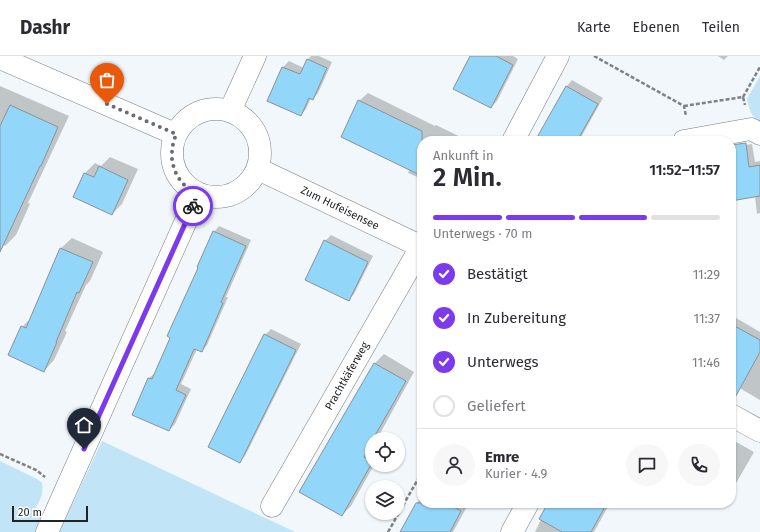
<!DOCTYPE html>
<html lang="de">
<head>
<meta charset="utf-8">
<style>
	body { margin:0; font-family:"Fira Sans",sans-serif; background:#f7f7f7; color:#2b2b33; height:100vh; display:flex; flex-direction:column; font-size:15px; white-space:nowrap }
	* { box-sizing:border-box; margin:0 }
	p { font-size:13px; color:#7c7c81 }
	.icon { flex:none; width:22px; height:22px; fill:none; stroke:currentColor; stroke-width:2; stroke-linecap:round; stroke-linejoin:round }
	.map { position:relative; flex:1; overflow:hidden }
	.drawer { position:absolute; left:417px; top:80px; width:319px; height:372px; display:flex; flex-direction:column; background:#fff; border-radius:16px; box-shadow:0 1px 3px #0004 }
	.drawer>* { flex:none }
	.fabs { position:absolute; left:365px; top:376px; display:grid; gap:8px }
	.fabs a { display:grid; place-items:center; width:40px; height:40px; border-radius:50%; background:#fff; box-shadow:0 1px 3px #0004; font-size:20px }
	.scale { position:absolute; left:12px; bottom:10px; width:76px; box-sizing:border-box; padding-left:4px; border:2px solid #212325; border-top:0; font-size:11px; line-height:14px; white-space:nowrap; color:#212325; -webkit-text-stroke:3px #fff; paint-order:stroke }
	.pin { position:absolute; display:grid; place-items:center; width:34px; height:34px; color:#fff; margin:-41px -17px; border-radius:50% 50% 50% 0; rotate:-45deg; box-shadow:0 0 4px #0007 }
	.pin .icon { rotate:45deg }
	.courier { position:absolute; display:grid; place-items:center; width:40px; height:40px; margin:-20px; border:3px solid #7c3aed; border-radius:50%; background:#fff; color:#222; box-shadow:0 1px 5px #0007 }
	.head em { font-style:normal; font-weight:600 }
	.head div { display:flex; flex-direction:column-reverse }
	.head { display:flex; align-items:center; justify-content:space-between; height:68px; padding:0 16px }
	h1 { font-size:26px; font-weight:600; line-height:30px }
	.bar { display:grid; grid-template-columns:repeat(4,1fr); gap:6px 4px; align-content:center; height:48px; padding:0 16px }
	.bar i { height:5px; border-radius:3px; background:#e1e1e2 }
	.bar .on { background:#7c3aed }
	.bar p { grid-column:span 4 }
	.line { display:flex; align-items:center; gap:10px; padding:0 16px; border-top:1px solid #e1e1e2 }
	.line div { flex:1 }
	.round { display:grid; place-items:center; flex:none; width:42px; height:42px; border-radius:21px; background:#f7f7f7 }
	ol { padding:0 16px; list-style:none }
	li { display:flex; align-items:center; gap:12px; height:44px }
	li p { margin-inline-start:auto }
	li .icon { padding:4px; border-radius:50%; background:#7c3aed; color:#fff; stroke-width:4 }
	li:last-child { color:#7c7c81 }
	li i { width:22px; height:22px; border:2px solid #e1e1e2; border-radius:50% }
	header { display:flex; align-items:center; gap:24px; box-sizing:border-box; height:56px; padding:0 20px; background:#fff; border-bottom:1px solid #e1e1e2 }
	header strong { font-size:19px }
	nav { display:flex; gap:22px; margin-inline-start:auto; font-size:14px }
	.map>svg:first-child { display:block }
	.green { fill:#c1e4f7 }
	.shadow { fill:#0003 }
	.building { fill:#92d6fa; stroke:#8d9295 }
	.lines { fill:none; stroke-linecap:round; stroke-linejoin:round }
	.minor-casing { stroke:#797e81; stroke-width:23 }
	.path { stroke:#7f8285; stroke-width:2.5; stroke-dasharray:4 2; stroke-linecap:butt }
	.minor { stroke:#fff; stroke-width:22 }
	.done { stroke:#6a6d70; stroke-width:4; stroke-dasharray:0 7.2 }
	.route { stroke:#7c3aed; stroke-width:5 }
	.labels { text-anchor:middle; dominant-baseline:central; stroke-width:3; stroke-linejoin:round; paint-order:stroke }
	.street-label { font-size:11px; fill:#212325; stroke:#fff }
</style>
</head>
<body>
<header>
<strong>Dashr</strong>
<nav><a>Karte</a><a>Ebenen</a><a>Teilen</a></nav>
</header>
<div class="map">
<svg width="760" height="476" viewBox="0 0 760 476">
	<rect width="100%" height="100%" fill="#f1f7fa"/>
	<path class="green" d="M 760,20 L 760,66 C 751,61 749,52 747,43 Z
		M 102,385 L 276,467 L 295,476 L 59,476 Z
		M 0,405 L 37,423 L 42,427 C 44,437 40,444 35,453 L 45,457 L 40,465 L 35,476 L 0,476 Z"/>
	<path class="shadow" d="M 311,0 L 319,0 L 332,6 L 318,37 L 313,43 L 311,42 L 306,53 L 301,59 L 268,44 L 283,11 L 289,5 L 304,12 L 308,3 Z
		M 471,0 L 513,0 L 518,3 L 497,45 L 491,51 Z
		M 718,0 L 728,0 L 724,4 Z
		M 572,24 L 603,42 L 579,85 L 535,85 L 538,82 L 567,30 Z
		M 0,30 L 69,60 L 28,147 L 30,148 L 16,179 L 5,190 L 0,187 Z
		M 368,37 L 435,70 L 436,69 L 469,85 L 422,85 L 422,123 L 408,117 L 410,113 L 359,45 Z
		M 752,88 L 755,106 L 760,105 L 760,157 L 757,158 L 755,140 L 731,144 L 731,91 Z
		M 110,101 L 138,113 L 122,148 L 112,158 L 74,141 L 85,117 L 95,107 L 101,110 Z
		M 219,170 L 251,184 L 226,241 L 228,241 L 207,289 L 202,295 L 197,293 L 181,328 L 191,333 L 175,368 L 169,374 L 149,322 L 155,317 L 156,317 L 214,176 Z
		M 331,179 L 373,200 L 354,238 L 348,244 L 325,185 Z
		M 72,182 L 103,196 L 90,225 L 86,229 L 65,275 L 67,276 L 54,304 L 44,315 L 22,271 L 31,262 L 61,192 Z
		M 422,255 L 422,262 L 419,261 Z
		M 731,259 L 760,276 L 760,344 L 731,327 Z
		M 271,273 L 301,288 L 245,400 L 239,406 L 265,279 Z
		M 384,298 L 414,316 L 377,383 L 372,383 L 372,409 L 374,409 L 351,450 L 342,459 L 301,436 L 375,307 Z
		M 731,383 L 754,396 L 731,436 Z
		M 422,438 L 422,447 L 469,447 L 453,476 L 401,476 Z
		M 549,447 L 610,447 L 594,476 L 535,476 Z"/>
	<path class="building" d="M 470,0 L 496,0 L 513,9 L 491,52 L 453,33 Z
		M 307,3 L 327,12 L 313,44 L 309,42 L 301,60 L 267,45 L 282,11 L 300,18 Z
		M 566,30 L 598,48 L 577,85 L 535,85 Z
		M 358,44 L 422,75 L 422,120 L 341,81 Z
		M 10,49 L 58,71 L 41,110 L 40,110 L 0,196 L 0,70 Z
		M 746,87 L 749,111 L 760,109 L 760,140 L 731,145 L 731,89 Z
		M 99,110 L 128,124 L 112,159 L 73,141 L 84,117 L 94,121 Z
		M 213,175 L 246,190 L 221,246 L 223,247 L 202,296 L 194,293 L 176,334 L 186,339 L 169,375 L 132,359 L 148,322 L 152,323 L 170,282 L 167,280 L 198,212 L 197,211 Z
		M 324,184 L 368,206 L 349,245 L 305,224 Z
		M 60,192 L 93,206 L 79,237 L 77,236 L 56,286 L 57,286 L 44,316 L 8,299 L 21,270 L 26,272 Z
		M 731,268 L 760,284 L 760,296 L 732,347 Z
		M 264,278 L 296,294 L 240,407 L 208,391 Z
		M 374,307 L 406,325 L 373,383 L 372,383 L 372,386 L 364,401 L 372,405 L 372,407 L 342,460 L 299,436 Z
		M 416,447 L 447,447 L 461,455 L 450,476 L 400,476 Z
		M 548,447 L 607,447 L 591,476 L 562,476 L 539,463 Z"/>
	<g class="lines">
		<g class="minor-casing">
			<path id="minor" d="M 0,2 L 175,78
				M172 97a44 44 0 1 1 88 0a44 44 0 1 1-88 0Z
				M 230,55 L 255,0
				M 513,85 L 558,0
				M 684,85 L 751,73 L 760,78
				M 258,113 L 422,191
				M 731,359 L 760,375
				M 272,450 L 421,191
				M 47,476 L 198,138
				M 512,476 L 528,447"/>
		</g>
		<path class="path" d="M 594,0 L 684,50 L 686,60
			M 743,41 L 760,11
			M 684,50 L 743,41 L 745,49
			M 0,398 L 36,414 L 45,421
			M 388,476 L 422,416"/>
		<use href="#minor" class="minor"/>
	</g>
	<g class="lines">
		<path class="done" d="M 107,48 L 176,78 L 172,92 L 172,106 L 177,120 L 186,131 L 198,138 L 193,150"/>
		<path class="route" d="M 84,393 L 193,150"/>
	</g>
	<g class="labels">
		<g class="street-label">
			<text transform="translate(340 152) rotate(26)">Zum Hufeisensee</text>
			<text transform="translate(347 320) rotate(-60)">Prachtkäferweg</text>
		</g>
	</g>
</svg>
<div class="fabs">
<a><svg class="icon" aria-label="locate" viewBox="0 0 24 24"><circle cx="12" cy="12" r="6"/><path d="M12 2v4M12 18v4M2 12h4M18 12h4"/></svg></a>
<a><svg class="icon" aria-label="layers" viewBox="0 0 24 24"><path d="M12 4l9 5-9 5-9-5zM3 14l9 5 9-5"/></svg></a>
</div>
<div class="scale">20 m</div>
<div class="pin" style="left:107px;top:48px;background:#ea580c"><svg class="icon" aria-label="bag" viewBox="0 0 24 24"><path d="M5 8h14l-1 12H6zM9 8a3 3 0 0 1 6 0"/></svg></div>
<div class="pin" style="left:84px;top:393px;background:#1f2937"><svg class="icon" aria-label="home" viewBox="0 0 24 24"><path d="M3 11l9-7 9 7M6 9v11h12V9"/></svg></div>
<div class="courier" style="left:193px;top:150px"><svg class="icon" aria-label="bike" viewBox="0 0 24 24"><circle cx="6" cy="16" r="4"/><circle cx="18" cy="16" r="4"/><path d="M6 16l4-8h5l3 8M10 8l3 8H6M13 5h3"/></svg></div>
<section class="drawer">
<div class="head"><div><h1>2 Min.</h1><p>Ankunft in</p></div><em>11:52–11:57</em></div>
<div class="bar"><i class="on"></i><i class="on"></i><i class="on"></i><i></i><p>Unterwegs · 70 m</p></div>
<ol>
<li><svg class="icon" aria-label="check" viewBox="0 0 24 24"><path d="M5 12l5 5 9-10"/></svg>Bestätigt<p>11:29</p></li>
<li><svg class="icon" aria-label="check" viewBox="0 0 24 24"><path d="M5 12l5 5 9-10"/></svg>In Zubereitung<p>11:37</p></li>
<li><svg class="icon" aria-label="check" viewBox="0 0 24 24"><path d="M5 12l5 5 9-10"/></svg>Unterwegs<p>11:46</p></li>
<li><i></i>Geliefert</li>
</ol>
<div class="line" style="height:72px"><a class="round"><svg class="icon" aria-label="person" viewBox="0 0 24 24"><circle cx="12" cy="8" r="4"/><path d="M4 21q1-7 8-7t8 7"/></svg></a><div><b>Emre</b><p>Kurier · 4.9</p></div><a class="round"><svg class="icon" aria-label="chat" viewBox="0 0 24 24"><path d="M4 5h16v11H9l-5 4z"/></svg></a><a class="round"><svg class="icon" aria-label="phone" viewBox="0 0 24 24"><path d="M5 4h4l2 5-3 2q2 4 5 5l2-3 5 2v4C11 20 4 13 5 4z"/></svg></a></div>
</section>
</div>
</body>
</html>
